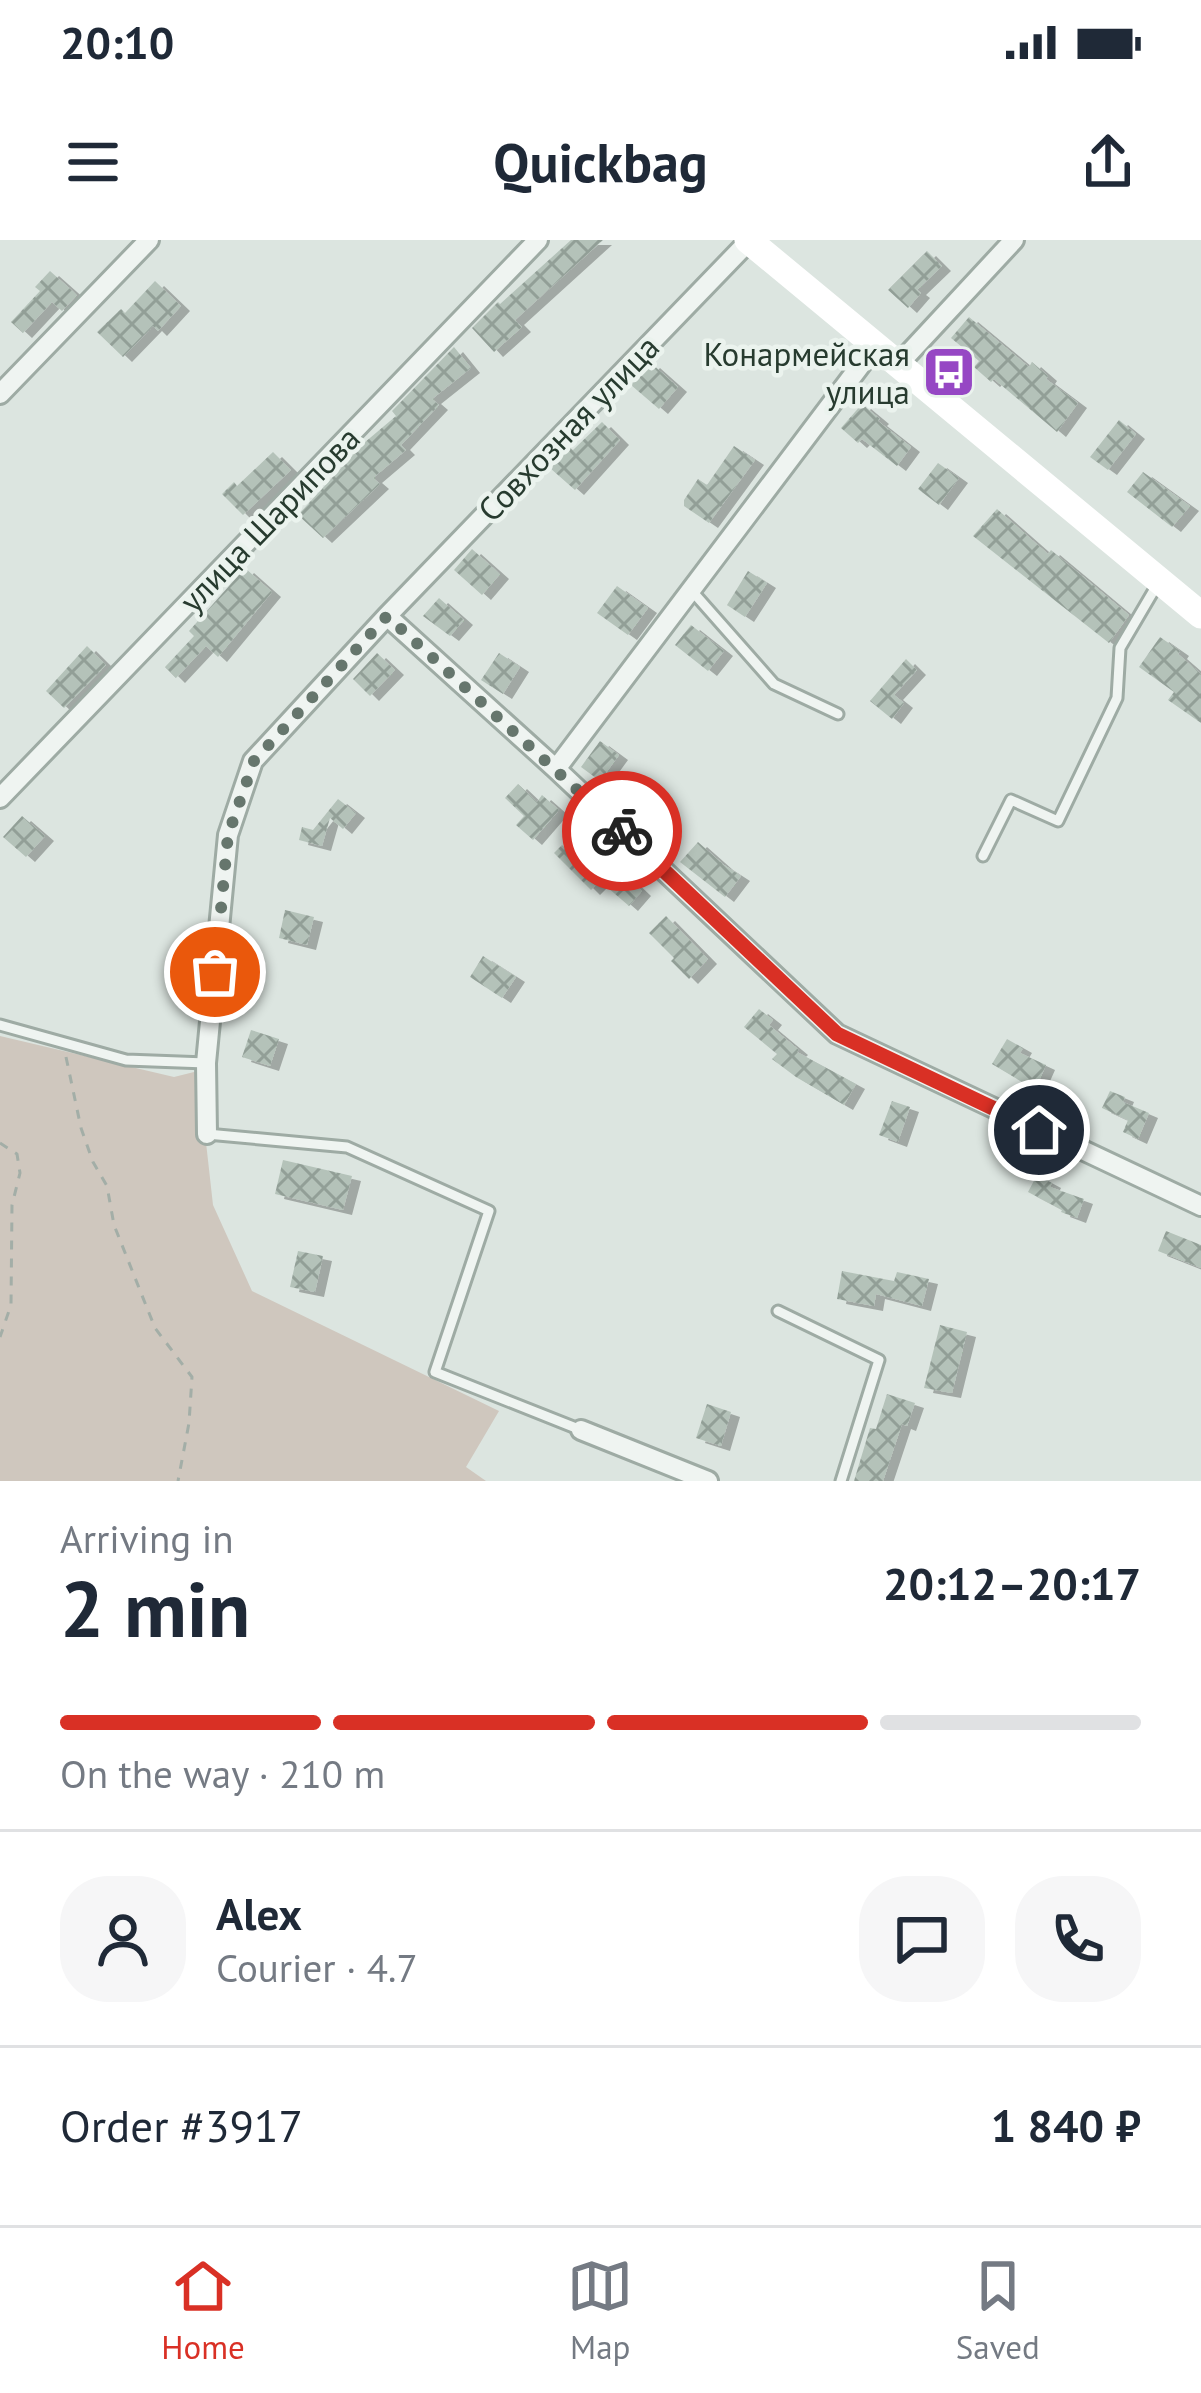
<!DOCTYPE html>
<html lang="en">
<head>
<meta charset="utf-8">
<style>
	body { margin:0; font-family:"PT Sans",sans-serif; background:#f6f6f7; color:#1f2937; height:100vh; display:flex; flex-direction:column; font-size:45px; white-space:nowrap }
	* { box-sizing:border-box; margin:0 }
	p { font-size:39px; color:#747a83 }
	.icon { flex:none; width:66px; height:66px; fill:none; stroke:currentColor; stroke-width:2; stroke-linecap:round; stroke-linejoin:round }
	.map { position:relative; height:1241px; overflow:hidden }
	.sheet { display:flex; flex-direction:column; background:#fff; flex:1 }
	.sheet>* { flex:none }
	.pin { position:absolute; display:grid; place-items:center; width:102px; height:102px; color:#fff; margin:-51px; border:6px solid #fff; border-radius:50%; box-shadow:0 3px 12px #0007 }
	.courier { position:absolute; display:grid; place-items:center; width:120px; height:120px; margin:-60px; border:9px solid #d93025; border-radius:50%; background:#fff; color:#222; box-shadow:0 3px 15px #0007 }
	.overview em { font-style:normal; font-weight:700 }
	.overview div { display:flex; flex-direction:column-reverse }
	.overview { display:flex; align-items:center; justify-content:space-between; height:204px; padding:0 60px }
	h1 { font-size:78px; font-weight:700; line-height:90px }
	.bar { display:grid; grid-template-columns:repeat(4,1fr); gap:18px 12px; align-content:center; height:144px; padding:0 60px }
	.bar i { height:15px; border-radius:9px; background:#e0e1e3 }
	.bar .active { background:#d93025 }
	.bar p { grid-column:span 4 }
	.line { display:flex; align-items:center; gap:30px; padding:0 60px; border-top:3px solid #e0e1e3 }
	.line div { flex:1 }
	.round { display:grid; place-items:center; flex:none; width:126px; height:126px; border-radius:48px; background:#f6f6f7 }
	.status { display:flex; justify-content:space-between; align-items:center; height:84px; padding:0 60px; background:#fff; direction:ltr }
	.status svg { height:33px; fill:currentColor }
	header { display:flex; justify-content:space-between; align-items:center; height:156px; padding:0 60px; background:#fff; font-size:54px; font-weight:700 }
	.dock { display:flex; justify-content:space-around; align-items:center; height:168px; border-top:3px solid #e0e1e3; background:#fff; font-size:33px; color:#747a83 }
	.dock a { display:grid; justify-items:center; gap:6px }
	.dock .active { color:#d93025 }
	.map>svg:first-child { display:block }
	.grass { fill:#cfc7be }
	.building { fill:url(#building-cross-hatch); filter:url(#shadow) }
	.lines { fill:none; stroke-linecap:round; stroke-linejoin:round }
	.lane-casing { stroke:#9eaba4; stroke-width:15 }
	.street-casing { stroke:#9eaba4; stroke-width:24 }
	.path { stroke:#a3aea7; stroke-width:3; stroke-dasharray:9 9; stroke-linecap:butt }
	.lane { stroke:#eff4f1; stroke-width:9 }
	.street { stroke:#eff4f1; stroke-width:18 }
	.secondary { stroke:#fff; stroke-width:27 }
	.done { stroke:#66766d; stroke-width:12; stroke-dasharray:0 21.6 }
	.route { stroke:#d93025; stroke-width:15 }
	.labels { text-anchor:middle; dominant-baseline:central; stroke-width:9; stroke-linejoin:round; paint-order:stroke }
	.poi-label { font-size:33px; fill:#273b2f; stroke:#ebf3ee; text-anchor:end }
	.street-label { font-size:33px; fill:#273b2f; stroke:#ebf3ee }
</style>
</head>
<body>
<div class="status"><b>20:10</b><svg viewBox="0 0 49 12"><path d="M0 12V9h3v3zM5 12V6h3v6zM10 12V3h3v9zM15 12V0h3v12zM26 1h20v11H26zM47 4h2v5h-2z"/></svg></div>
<header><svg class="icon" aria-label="menu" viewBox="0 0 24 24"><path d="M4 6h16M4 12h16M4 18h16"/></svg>Quickbag<svg class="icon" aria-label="share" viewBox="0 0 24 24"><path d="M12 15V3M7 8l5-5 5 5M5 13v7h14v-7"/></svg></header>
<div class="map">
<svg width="1201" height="1241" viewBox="0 0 1201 1241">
	<defs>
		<pattern id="building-cross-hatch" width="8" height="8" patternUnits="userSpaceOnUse" patternTransform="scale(3)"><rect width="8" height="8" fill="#b4c2b9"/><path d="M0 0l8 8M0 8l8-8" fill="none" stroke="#929f97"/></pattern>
		<filter id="shadow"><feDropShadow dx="9" dy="5" stdDeviation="0" flood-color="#0004"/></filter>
	</defs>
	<rect width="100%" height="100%" fill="#dce5e0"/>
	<path class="grass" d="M 0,796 L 174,837 L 198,831 L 213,965 L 252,1051 L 499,1171 L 466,1227 L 486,1241 L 0,1241 Z"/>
	<path class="building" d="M 571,0 L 603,0 L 515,80 L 522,87 L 494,112 L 472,88 L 498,62 L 500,64 Z
		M 927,11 L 942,26 L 917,50 L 921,53 L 908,68 L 888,50 Z
		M 50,31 L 77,55 L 62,71 L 52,62 L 23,93 L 11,82 L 40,51 L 35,47 Z
		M 155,41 L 181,66 L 158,91 L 153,86 L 123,117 L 97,92 L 121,69 L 125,73 Z
		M 969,77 L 1029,127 L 1032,122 L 1048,136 L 1046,139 L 1078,163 L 1057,192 L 994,139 L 991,142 L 974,127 L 979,121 L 951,98 Z
		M 454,107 L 471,128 L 432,159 L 439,165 L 401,205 L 406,210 L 373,238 L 380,244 L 323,298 L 298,275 L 364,203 L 396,176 L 392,171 Z
		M 651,123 L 678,147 L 659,169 L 631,145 Z
		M 862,164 L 880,179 L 878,181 L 911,207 L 897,226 L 862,199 L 858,203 L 841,188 Z
		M 1119,180 L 1136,194 L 1108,230 L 1090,217 Z
		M 602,182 L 620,200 L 575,250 L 550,228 L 569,207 L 573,210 Z
		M 734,206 L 755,220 L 709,283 L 684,266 L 684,260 L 698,239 L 707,245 Z
		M 273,212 L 291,230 L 243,275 L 222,254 L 234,242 L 237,246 Z
		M 938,223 L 959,238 L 939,265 L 918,249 Z
		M 1143,232 L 1190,266 L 1172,287 L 1127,252 Z
		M 997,269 L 1048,314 L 1051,310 L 1129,375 L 1109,403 L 973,296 Z
		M 472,309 L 500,334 L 482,355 L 454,330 Z
		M 245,328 L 272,352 L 218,417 L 206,406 L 176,438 L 165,427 L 194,396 L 189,391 Z
		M 748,331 L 767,343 L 745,377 L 727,365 Z
		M 617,346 L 648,368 L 628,395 L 597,373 Z
		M 439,358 L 464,380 L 450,396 L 423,376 Z
		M 691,385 L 724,411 L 708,431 L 675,405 Z
		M 1160,397 L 1180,411 L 1178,414 L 1201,434 L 1201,483 L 1168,460 L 1174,452 L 1139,427 Z
		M 87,406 L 106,425 L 64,468 L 46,451 Z
		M 377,413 L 395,430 L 370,456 L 353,439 Z
		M 499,413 L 520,427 L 503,454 L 481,440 Z
		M 906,419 L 917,430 L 894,455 L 904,463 L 892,479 L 870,461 Z
		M 600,501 L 619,515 L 600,541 L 581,527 Z
		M 518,544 L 537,562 L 542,555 L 559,570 L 533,600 L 516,585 L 524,576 L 505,558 Z
		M 338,559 L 356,573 L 343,589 L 330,578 L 322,606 L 299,600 L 302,587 L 313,590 Z
		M 22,576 L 45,596 L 26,617 L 3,597 Z
		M 698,602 L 724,625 L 741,636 L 725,657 L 680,622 Z
		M 562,605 L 584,625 L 599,610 L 642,651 L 629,666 L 600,641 L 591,650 L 554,613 Z
		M 285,670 L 314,677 L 307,705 L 279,698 Z
		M 666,676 L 708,719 L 689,739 L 671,721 L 674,718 L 649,693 Z
		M 483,716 L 516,737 L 502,758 L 470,737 Z
		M 759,769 L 773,780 L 769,785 L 799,810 L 797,812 L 856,844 L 844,865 L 796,837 L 772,819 L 777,814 L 744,787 Z
		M 251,790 L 279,799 L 270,826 L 242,817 Z
		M 1007,799 L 1023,808 L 1020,813 L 1046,825 L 1034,852 L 1021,846 L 1022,842 L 992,824 Z
		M 1110,851 L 1125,857 L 1123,862 L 1149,873 L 1138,899 L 1123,892 L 1128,880 L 1102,868 Z
		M 892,861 L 910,867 L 898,902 L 879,895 Z
		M 283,920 L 352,936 L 343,970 L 275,954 Z
		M 1037,935 L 1052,943 L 1050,947 L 1084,959 L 1077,978 L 1061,972 L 1062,970 L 1028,952 Z
		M 1166,991 L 1201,1005 L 1201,1028 L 1158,1011 Z
		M 298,1011 L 323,1016 L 315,1052 L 290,1047 Z
		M 842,1031 L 894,1041 L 897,1032 L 929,1039 L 922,1066 L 876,1054 L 874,1066 L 837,1059 Z
		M 940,1085 L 967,1092 L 952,1153 L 924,1148 Z
		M 887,1154 L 915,1163 L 907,1186 L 902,1184 L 883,1241 L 854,1241 L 870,1188 L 876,1189 Z
		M 707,1164 L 731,1172 L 721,1206 L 696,1198 Z"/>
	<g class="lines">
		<g class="lane-casing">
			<path id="lane" d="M 692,351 L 774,444 L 838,474
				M 983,616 L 1011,560 L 1058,581 L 1117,458 L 1120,408 L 1157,345
				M 0,785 L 126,820 L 206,823
				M 207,894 L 347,907 L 489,971 L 435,1132 L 581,1190
				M 778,1071 L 879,1120 L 841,1241"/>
		</g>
		<g class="street-casing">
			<path id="street" d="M 898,125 L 1014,0
				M 0,154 L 149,0
				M 387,376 L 556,529 L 837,794 L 1201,966
				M 556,529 L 875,106
				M 0,558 L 538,0
				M 207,894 L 206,823 L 228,595 L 253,521 L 387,376 L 749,1
				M 581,1190 L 708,1241"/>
		</g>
		<path class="path" d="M 66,817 L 81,888 L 93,922 L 107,946 L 114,985 L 155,1088 L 192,1137 L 189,1183 L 178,1241
			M 0,903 L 17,914 L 20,933 L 12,965 L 11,1065 L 0,1097"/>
		<use href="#lane" class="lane"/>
		<use href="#street" class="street"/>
		<path class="secondary" d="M 748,0 L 1201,375"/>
	</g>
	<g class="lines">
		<path class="done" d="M 215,732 L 228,595 L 254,521 L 387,376 L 622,591"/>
		<path class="route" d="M 622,591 L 837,794 L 1039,890"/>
	</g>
	<defs>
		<g id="bus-square" transform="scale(2.7)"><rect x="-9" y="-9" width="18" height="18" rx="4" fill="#9647c4" stroke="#ebf3ee"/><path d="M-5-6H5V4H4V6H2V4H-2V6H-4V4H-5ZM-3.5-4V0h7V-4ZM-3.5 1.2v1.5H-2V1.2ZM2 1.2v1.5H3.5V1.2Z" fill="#fff"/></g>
	</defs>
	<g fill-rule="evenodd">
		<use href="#bus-square" x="949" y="132"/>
	</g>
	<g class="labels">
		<g class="poi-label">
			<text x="910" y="113">Конармейская<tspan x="910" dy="38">улица</tspan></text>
		</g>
		<g class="street-label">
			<text transform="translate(568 188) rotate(-46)">Совхозная улица</text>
			<text transform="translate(269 279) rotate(-46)">улица Шарипова</text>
		</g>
	</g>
</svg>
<div class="pin" style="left:215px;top:732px;background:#ea580c"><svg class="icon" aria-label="bag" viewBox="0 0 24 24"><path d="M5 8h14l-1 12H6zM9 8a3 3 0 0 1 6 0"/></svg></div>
<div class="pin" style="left:1039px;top:890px;background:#1f2937"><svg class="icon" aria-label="home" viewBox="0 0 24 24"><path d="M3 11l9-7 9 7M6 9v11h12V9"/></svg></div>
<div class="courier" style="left:622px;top:591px"><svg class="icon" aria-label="bike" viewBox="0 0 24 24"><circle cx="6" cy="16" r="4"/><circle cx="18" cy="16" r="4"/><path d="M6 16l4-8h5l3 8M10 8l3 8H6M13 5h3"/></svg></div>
</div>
<section class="sheet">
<div class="overview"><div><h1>2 min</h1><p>Arriving in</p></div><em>20:12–20:17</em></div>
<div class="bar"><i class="active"></i><i class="active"></i><i class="active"></i><i></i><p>On the way · 210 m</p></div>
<div class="line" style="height:216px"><a class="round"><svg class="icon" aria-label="person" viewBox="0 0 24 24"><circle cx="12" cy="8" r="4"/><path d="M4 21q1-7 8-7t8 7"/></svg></a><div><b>Alex</b><p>Courier · 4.7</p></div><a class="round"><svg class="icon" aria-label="chat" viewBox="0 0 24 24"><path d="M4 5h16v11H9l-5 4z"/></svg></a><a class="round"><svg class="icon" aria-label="phone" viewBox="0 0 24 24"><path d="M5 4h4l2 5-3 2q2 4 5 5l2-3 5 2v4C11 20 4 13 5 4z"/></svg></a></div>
<div class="line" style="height:156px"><div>Order #3917</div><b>1 840 ₽</b></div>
</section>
<nav class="dock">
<a class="active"><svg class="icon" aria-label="home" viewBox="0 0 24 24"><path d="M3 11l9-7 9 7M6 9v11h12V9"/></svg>Home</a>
<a><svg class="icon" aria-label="map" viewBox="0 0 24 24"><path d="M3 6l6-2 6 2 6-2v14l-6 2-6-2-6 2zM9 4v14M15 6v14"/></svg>Map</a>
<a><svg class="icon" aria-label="saved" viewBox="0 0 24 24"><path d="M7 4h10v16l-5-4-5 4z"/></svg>Saved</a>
</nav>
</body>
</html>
